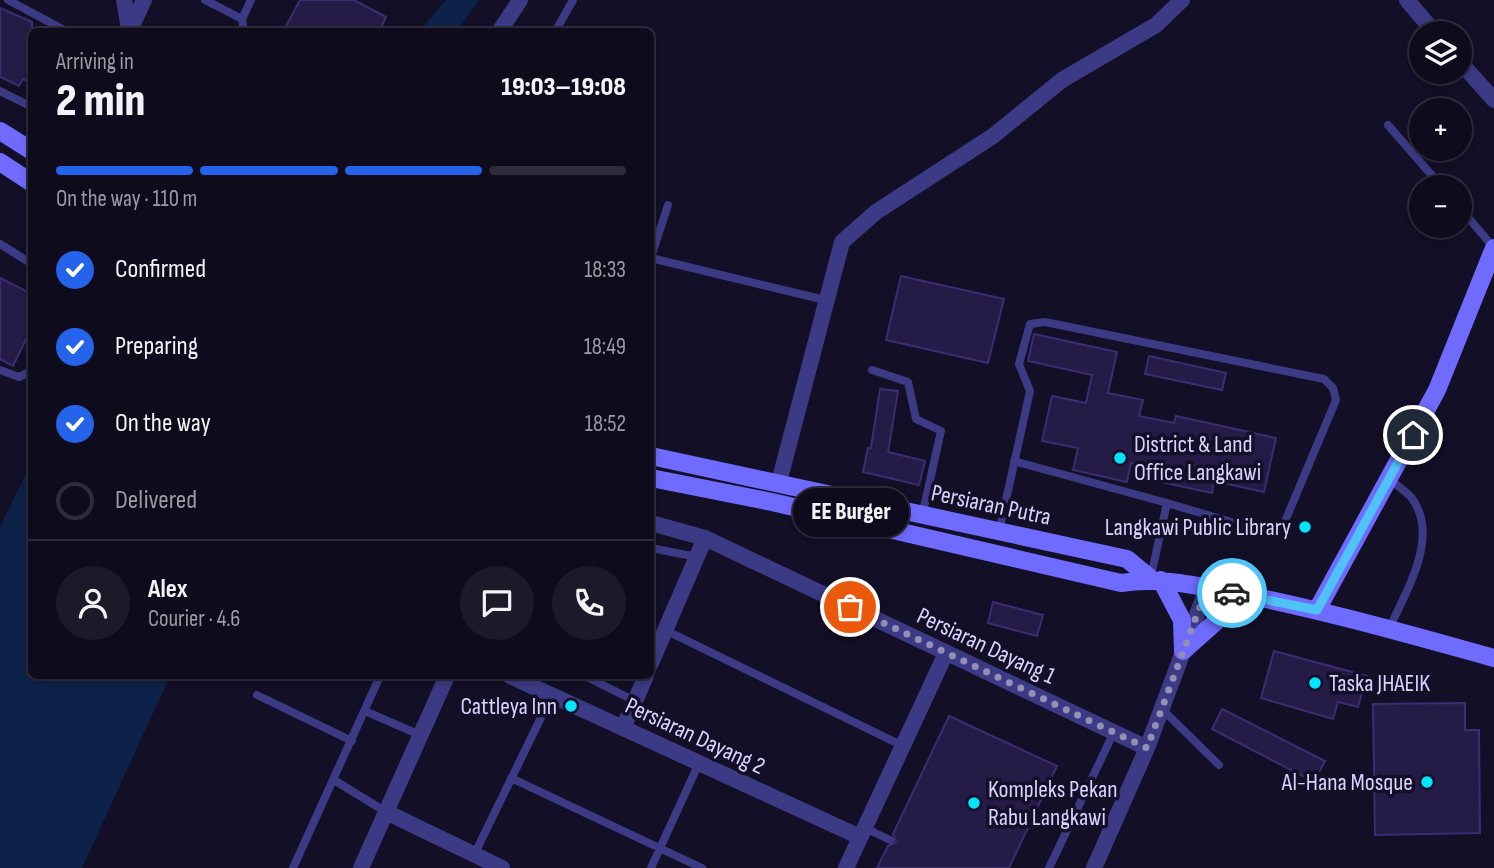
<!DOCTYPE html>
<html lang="en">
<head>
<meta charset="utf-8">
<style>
	body { margin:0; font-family:"Sofia Sans Condensed",sans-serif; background:#1c1929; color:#f1f3f6; height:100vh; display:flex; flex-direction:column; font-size:26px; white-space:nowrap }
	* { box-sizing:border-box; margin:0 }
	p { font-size:23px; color:#9b9ba3 }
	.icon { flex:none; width:38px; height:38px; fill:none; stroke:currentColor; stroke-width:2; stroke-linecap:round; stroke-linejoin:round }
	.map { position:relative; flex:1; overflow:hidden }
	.details { position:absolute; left:28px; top:28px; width:626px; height:651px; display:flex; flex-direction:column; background:#0e0b1c; border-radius:10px; box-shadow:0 4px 10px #0003,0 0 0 2px #2e2b3b }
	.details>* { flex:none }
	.buttons { position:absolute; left:1409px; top:21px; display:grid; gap:14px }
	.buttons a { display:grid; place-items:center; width:63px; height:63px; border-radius:50%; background:#0e0b1c; box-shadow:0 4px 10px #0003,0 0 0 2px #2e2b3b; font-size:35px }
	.pin { position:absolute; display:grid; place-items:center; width:60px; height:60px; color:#fff; margin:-30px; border:4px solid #fff; border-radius:50%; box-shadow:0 2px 7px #0007 }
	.courier { position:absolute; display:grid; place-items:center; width:70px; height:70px; margin:-35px; border:5px solid #4fc3f7; border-radius:50%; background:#fff; color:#222; box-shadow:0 2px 9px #0007 }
	.bubble { position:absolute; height:49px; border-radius:24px; background:#0e0b1c; box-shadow:0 4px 10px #0003,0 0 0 2px #2e2b3b; font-size:23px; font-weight:800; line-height:49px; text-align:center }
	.overview em { font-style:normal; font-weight:800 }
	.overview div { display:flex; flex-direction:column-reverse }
	.overview { display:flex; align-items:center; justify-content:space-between; height:119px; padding:0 28px }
	h1 { font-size:46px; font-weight:800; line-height:52px }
	.bar { display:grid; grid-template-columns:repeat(4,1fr); gap:10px 7px; align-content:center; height:84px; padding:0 28px }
	.bar i { height:9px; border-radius:5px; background:#2e2b3b }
	.bar .selected { background:#2563eb }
	.bar p { grid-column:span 4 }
	.line { display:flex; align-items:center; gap:18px; padding:0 28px; border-top:2px solid #2e2b3b }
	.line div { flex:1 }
	.round { display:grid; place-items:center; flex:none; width:74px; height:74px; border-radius:37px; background:#1c1929 }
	ol { padding:0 28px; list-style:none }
	li { display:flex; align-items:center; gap:21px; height:77px }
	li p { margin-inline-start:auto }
	li .icon { padding:7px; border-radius:50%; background:#2563eb; color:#fff; stroke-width:4 }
	li:last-child { color:#9b9ba3 }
	li i { width:38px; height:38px; border:4px solid #2e2b3b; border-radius:50% }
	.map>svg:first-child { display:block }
	.water { fill:#0c2248 }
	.building { fill:#241b47; stroke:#3b2d73; stroke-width:2 }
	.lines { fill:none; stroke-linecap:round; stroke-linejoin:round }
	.lane { stroke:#3d3a85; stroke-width:8 }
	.street { stroke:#3d3a85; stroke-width:16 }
	.secondary { stroke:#6f6bff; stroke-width:18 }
	.done { stroke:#948fb3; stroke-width:7; stroke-dasharray:0 12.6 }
	.route { stroke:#4fc3f7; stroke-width:9 }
	.poi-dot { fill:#00e5ff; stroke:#130f26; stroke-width:2.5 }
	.labels { text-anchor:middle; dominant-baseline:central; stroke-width:7; stroke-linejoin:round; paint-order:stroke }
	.poi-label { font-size:24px; fill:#d9d4ff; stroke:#130f26; text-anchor:start }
	.street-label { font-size:24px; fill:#d9d4ff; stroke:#130f26 }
</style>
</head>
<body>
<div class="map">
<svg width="1494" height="868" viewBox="0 0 1494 868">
	<rect width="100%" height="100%" fill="#130f26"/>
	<path class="water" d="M 446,0 L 479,0 L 457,31 L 420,31 Z
		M 31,464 L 32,676 L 170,676 L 82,868 L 0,868 L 0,527 Z"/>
	<path class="building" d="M 300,0 L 354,0 L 386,17 L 379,32 L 283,32 Z
		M 0,8 L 32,22 L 32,83 L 23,79 L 19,86 L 0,77 Z
		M 901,276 L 1004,299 L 988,363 L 886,340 Z
		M 0,278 L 32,294 L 32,327 L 13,366 L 0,359 Z
		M 1034,334 L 1117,352 L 1108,393 L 1143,400 L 1139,416 L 1174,423 L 1176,416 L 1276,438 L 1264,492 L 1214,481 L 1212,493 L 1161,482 L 1164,470 L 1131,463 L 1127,482 L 1073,470 L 1078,448 L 1042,441 L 1052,396 L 1086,403 L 1092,375 L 1028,361 Z
		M 1149,356 L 1226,373 L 1222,390 L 1145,374 Z
		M 880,389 L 898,391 L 888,452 L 925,461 L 919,485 L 863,472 L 868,448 L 871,448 Z
		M 993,602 L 1043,615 L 1037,636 L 988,623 Z
		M 1274,651 L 1367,676 L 1358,707 L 1338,702 L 1333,719 L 1261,698 Z
		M 1465,703 L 1465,730 L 1479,730 L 1480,833 L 1375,835 L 1373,704 Z
		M 1222,709 L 1325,761 L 1314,782 L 1212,729 Z
		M 949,716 L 1057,766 L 1009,868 L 877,868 L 888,846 L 896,842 L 893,834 Z"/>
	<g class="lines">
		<path class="lane" d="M 8,0 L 68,32
			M 205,0 L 242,19
			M 244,32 L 242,19 L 251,0
			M 555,32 L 573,0
			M 0,91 L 30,106
			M 1388,125 L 1442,187
			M 1460,208 L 1494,248
			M 0,244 L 32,264
			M 651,257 L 668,205
			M 651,258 L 825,300
			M 0,370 L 19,377 L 32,371
			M 872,370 L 908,382 L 916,419 L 941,431 L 922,516
			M 1014,461 L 1167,503
			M 999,532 L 1030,391 L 1019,364 L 1030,324 L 1045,322 L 1324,379 L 1333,388 L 1336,400 L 1283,526 L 1268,533 L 1167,503 L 1151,576
			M 651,548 L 697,557
			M 1389,629 C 1406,591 1441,536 1411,497 C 1405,491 1397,485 1390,480
			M 665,630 L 903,746
			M 585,676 L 635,701
			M 257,695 L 352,741
			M 1162,709 L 1219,765
			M 365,711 L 420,735
			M 511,778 L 702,868
			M 334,780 L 386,812
			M 865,828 L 890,840
			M 474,855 L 552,695
			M 293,868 L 380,676
			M 651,868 L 699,763
			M 1049,868 L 1114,732"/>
		<path class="street" d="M 124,0 L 129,29
			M 1407,0 L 1435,33
			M 129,32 L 144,0
			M 499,32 L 520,0
			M 1460,62 L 1494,100
			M 779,482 L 842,242 L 876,212 L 993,136 L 1062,80 L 1156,25 L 1182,0
			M 651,523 L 705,538 L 1147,748
			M 651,663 L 705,538
			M 510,676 L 860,837
			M 623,728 L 646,676
			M 386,812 L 502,868
			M 361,868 L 447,676
			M 846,868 L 946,653
			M 1094,868 L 1147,748 L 1207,588"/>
		<path class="secondary" d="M 0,131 L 32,151
			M 0,162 L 32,183
			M 651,456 L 1127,559 L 1150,578
			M 651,478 L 772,502 L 1121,583 C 1158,577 1193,585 1231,592 C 1320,609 1407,634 1494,658
			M 1161,580 L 1182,620 L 1183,651
			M 1317,610 L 1437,390 L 1494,248
			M 1183,651 L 1229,610 L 1251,596"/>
	</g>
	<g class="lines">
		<path class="done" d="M 850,607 L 1147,748 L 1207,588 L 1232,593"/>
		<path class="route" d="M 1232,593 L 1317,610 L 1413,435"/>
	</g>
	<g class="poi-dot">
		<circle cx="1120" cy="458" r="7"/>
		<circle cx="1305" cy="527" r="7"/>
		<circle cx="1315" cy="683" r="7"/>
		<circle cx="571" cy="706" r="7"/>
		<circle cx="1427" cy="782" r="7"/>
		<circle cx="974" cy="803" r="7"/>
	</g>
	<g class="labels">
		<g class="poi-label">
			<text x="1134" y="444">District &amp; Land<tspan x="1134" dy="28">Office Langkawi</tspan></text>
			<text x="1291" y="527" text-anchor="end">Langkawi Public Library</text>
			<text x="1329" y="683">Taska JHAEIK</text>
			<text x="557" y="706" text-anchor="end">Cattleya Inn</text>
			<text x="1413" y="782" text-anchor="end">Al-Hana Mosque</text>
			<text x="988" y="789">Kompleks Pekan<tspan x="988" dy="28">Rabu Langkawi</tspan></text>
		</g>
		<g class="street-label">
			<text transform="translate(991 505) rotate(12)">Persiaran Putra</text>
			<text transform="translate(986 646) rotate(25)">Persiaran Dayang 1</text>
			<text transform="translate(695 736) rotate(25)">Persiaran Dayang 2</text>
		</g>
	</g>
</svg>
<div class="buttons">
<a><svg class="icon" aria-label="layers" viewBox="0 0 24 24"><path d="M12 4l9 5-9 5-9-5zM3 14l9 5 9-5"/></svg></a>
<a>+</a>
<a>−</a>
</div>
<div class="pin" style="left:850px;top:607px;background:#ea580c"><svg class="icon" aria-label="bag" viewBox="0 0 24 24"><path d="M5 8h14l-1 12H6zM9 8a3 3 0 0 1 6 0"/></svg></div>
<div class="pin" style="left:1413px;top:435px;background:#1f2937"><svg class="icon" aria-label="home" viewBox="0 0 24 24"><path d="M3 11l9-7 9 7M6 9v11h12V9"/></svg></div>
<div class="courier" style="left:1232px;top:593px"><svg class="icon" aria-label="car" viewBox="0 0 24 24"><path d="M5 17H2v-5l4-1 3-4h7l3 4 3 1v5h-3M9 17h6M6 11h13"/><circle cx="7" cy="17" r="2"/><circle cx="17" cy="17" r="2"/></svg></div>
<div class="bubble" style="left:793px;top:488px;width:116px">EE Burger</div>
<section class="details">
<div class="overview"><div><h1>2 min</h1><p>Arriving in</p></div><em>19:03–19:08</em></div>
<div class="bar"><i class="selected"></i><i class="selected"></i><i class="selected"></i><i></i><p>On the way · 110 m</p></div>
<ol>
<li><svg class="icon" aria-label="check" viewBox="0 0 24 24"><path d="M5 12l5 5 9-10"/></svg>Confirmed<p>18:33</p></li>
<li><svg class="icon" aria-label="check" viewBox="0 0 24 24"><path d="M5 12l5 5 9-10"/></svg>Preparing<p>18:49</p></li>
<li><svg class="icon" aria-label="check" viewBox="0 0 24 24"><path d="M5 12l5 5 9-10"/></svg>On the way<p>18:52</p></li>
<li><i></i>Delivered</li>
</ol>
<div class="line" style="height:126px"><a class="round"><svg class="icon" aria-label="person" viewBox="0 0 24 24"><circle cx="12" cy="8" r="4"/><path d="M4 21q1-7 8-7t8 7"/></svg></a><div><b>Alex</b><p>Courier · 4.6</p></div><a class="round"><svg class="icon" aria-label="chat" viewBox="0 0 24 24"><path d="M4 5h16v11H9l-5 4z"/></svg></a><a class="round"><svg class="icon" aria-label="phone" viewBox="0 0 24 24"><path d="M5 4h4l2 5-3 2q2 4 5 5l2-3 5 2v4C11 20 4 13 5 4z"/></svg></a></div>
</section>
</div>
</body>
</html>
